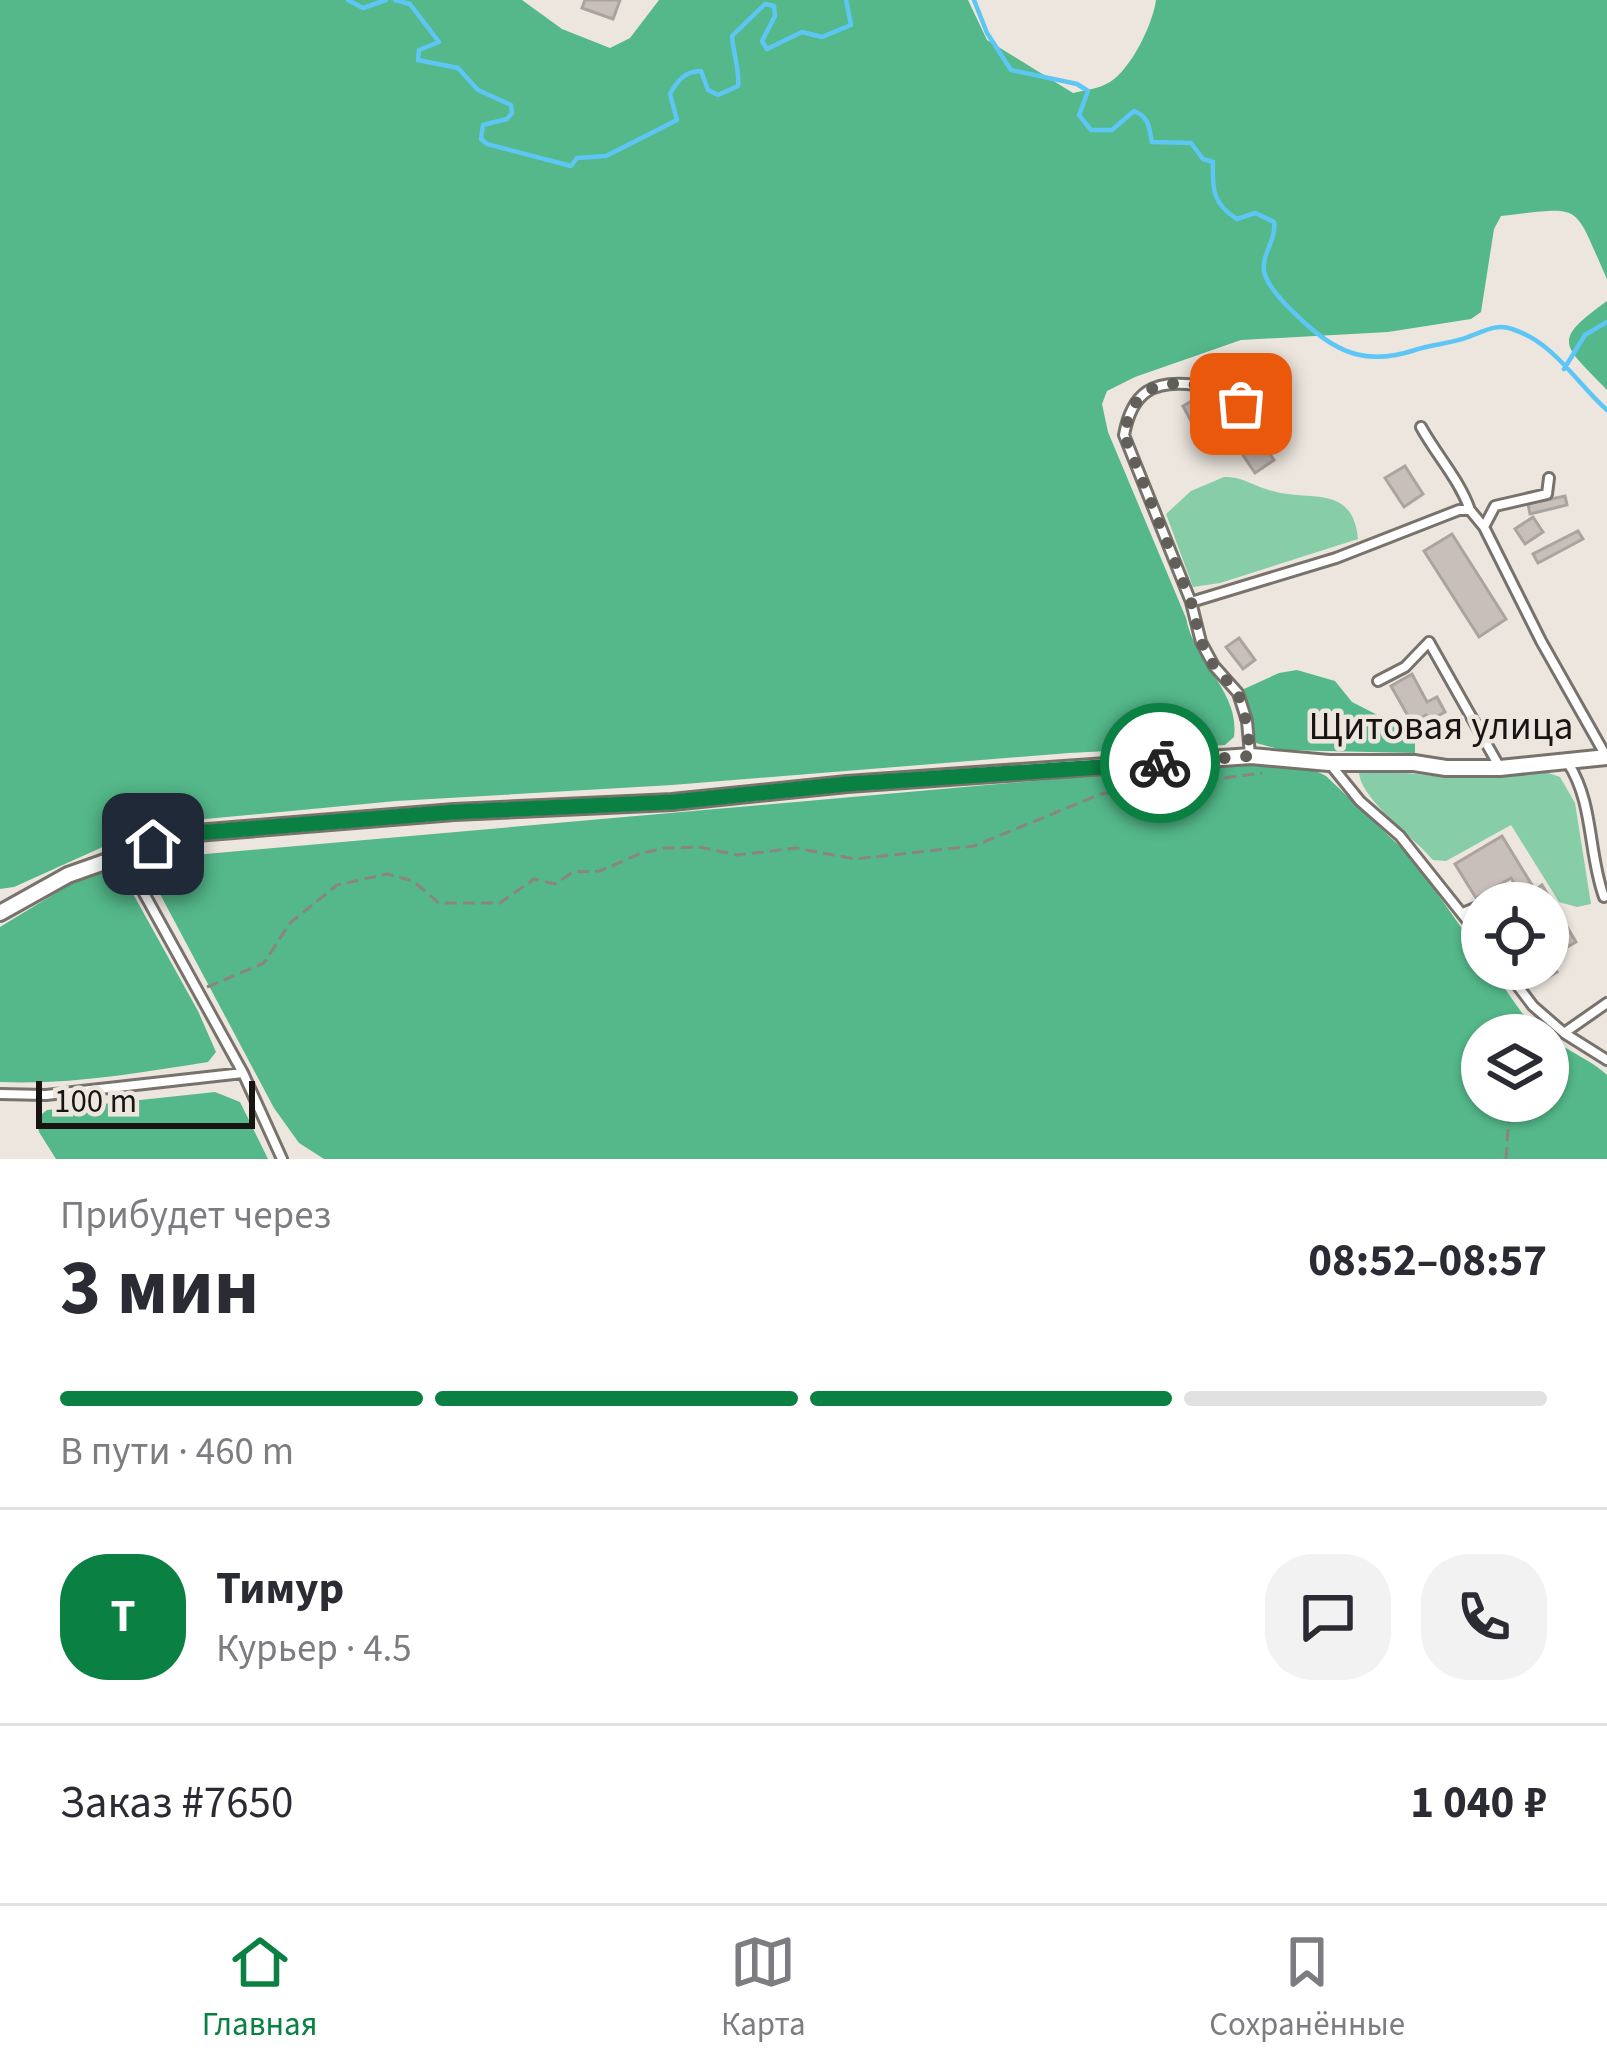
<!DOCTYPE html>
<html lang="ru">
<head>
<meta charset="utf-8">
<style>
	body { margin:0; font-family:"Source Sans 3",sans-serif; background:#f2f2f3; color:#2b2b33; height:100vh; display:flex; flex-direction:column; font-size:45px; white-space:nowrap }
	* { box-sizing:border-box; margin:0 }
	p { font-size:39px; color:#7c7c81 }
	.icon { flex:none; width:66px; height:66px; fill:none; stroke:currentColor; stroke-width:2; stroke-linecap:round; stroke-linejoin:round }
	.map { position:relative; height:1159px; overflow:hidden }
	.side { display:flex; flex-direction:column; background:#fff; flex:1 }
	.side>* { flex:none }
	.tools { position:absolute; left:1461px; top:882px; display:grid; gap:24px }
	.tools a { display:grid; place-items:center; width:108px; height:108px; border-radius:50%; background:#fff; box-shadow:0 3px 9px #0004; font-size:60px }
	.scale { position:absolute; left:36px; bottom:30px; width:219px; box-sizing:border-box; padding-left:12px; border:6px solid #171412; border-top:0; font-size:33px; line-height:42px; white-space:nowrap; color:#171412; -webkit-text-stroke:9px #ece6de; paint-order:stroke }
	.pin { position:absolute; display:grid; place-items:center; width:102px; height:102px; color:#fff; margin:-51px; border-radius:24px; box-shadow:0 6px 18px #0006 }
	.courier { position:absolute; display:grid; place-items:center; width:120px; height:120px; margin:-60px; border:9px solid #0b8043; border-radius:50%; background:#fff; color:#222; box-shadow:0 3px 15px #0007 }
	.head em { font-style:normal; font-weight:700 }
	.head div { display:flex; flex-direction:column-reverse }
	.head { display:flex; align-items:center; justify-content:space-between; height:204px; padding:0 60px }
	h1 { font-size:78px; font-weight:700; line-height:90px }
	.bar { display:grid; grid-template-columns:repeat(4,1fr); gap:18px 12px; align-content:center; height:144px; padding:0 60px }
	.bar i { height:15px; border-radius:9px; background:#e1e1e2 }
	.bar .active { background:#0b8043 }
	.bar p { grid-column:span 4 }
	.line { display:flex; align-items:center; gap:30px; padding:0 60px; border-top:3px solid #e1e1e2 }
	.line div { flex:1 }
	.round { display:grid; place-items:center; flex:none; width:126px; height:126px; border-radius:48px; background:#f2f2f3 }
	.dock { display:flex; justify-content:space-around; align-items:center; height:168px; border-top:3px solid #e1e1e2; background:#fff; font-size:33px; color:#7c7c81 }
	.dock a { display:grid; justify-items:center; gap:6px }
	.dock .active { color:#0b8043 }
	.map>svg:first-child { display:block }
	.green { fill:#86cda8 }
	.forest { fill:#54b88a }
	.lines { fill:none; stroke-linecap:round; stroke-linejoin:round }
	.stream { stroke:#5dc6f5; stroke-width:4.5 }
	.building { fill:#c8bfbb; stroke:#aca39f; stroke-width:3 }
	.lane-casing { stroke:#77726b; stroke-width:14 }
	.street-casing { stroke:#77726b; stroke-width:20 }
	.path { stroke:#8a8580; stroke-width:3; stroke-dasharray:12 6; stroke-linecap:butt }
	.lane { stroke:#fff; stroke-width:8 }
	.street { stroke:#fff; stroke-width:14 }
	.done { stroke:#625e59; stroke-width:12; stroke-dasharray:0 21.6 }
	.route { stroke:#0b8043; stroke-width:15 }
	.labels { text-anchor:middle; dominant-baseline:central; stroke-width:9; stroke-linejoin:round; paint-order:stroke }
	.street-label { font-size:39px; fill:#171412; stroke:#ece6de }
</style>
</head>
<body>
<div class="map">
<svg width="1607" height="1159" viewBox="0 0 1607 1159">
	<rect width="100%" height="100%" fill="#ece6de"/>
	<path class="green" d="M 1224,477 C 1244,477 1251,485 1269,490 C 1306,503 1353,482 1358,539 L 1220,583 L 1193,587 L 1166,514 L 1191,491 Z
		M 1366,769 L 1446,777 L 1543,771 L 1560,777 L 1575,803 L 1591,904 L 1577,907 L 1559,902 L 1511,825 L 1446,861 L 1433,860 C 1415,838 1360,799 1359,772 Z"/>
	<path class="forest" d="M 0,0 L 522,0 L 562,29 L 610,48 L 630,38 L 659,0 L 968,0 L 987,40 L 1073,93 C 1085,90 1099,89 1110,82 C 1131,69 1153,24 1156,0 L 1607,0 L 1607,279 C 1572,202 1586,206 1501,216 L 1494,229 L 1481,312 L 1471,319 L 1388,332 L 1241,340 L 1135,377 L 1107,391 L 1102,404 L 1108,432 L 1186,618 C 1195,665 1240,691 1234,737 L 1225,745 L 1069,753 L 672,785 L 396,801 L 184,821 L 116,841 L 14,887 L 0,889 Z
		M 1607,301 L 1607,390 C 1563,344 1550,342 1607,301 Z
		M 1297,670 L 1335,681 L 1352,702 L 1401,727 L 1415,739 L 1415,753 L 1282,750 L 1256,743 L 1244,689 L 1279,673 Z
		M 1248,762 L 1316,771 L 1326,776 L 1413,859 L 1482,957 L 1482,969 L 1491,969 L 1522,1013 L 1547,1035 L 1482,1035 L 1482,1101 L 1548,1101 L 1548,1036 C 1567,1051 1593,1061 1607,1075 L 1607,1159 L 324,1159 L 299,1143 L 274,1108 L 160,894 L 156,875 L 162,861 L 183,856 Z
		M 111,869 L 122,874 L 198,1011 L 216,1052 L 208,1062 C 138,1073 70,1085 0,1082 L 0,927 L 69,885 Z
		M 215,1092 L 240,1102 L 268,1159 L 56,1159 L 39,1132 L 36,1119 L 47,1110 Z"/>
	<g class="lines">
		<path class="stream" d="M 348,0 L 363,8 L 386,0
			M 395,0 L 410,4 L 439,42 L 419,50 L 418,60 L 458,68 L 478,90 L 511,105 L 512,113 L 507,119 L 483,125 L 481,139 L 487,144 L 571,166 L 577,158 L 606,156 L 677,120 L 670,94 C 677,81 685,71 701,71 L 708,90 L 718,95 L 738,86 C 740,71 733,53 732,36 L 765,4 L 774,6 L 775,16 L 762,41 L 767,49 L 802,32 L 822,37 L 851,25 L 846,0
			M 974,0 L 987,33 L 1011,70 L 1077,84 L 1088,91 L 1079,115 L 1091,130 L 1112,130 L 1134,111 C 1149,117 1149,127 1152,142 L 1191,143 L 1203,159 L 1213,162 C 1212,190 1213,204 1237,219 L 1255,213 L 1274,222 C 1277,241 1259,256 1265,275 C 1271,292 1293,312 1306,324 C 1340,355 1370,365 1415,350 C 1432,344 1450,344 1468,337 C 1483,332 1496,323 1512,329 C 1555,343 1576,383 1607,410
			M 1564,369 L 1585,335 L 1607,322"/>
	</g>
	<path class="building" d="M 585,0 L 620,0 L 613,19 L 582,8 Z
		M 1195,399 L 1208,423 L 1209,430 L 1199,436 L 1194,427 L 1202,423 L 1199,419 L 1192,423 L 1183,406 Z
		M 1249,424 L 1274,460 L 1255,473 L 1230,436 Z
		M 1405,466 L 1423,494 L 1404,507 L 1385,478 Z
		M 1565,496 L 1567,505 L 1530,514 L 1528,504 Z
		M 1533,517 L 1543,532 L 1525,544 L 1515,529 Z
		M 1578,531 L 1583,539 L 1538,563 L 1533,554 Z
		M 1452,534 L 1506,619 L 1479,637 L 1424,551 Z
		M 1239,638 L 1255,660 L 1243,669 L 1226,647 Z
		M 1412,674 L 1427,702 L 1437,697 L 1445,712 L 1429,721 L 1426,715 L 1412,723 L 1391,686 Z
		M 1502,836 L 1535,890 L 1542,885 L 1576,942 L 1548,958 L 1557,972 L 1538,983 L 1529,969 L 1548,969 L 1548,903 L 1526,903 L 1511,878 L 1476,898 L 1455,864 Z"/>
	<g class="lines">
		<g class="lane-casing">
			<path id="lane" d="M 1241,405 L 1220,412 L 1196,385 C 1153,379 1132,392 1124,435 L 1191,602 L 1201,642 L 1214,666 L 1238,693 L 1247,721 L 1250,755
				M 1421,427 C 1437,456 1459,479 1470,510
				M 1485,525 L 1495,506 L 1547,494 L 1549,478
				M 1191,602 L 1336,558 L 1459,510 L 1470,510 L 1484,527 L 1541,641 L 1606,756
				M 1378,681 L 1405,667 L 1429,642 L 1499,766
				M 1568,763 C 1594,803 1588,853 1604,897
				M 1330,764 L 1360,801 L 1400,836 L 1482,939
				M 1487,903 L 1498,899 L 1518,903
				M 1463,913 L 1482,905
				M 1505,969 L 1533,1006 L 1564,1033
				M 1607,1003 L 1564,1033 L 1607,1060
				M 243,1073 L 282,1159
				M 0,1094 L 46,1095 L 243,1073 L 124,857"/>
		</g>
		<g class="street-casing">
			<path id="street" d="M 0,913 L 68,875 L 184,834 L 454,812 L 672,802 L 847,784 L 1251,756 L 1329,763 L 1414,763 L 1446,768 L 1500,768 L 1607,757"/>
		</g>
		<path class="path" d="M 207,987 L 264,963 L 290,923 L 337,885 L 387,874 L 413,881 L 439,903 L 500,903 L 534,879 L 555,884 L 573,872 L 600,871 L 639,854 L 665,848 L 699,847 L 738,855 L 796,848 L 855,859 L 974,846 L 1101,794 L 1262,773
			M 1548,1054 L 1554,1043
			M 1506,1159 L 1510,1101"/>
		<use href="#lane" class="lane"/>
		<use href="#street" class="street"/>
	</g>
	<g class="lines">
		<path class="done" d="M 1160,763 L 1251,756 L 1246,721 L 1238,693 L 1214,666 L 1201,642 L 1191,602 L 1124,435 C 1132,392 1153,379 1196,385 L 1220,412 L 1241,404"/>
		<path class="route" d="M 153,844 L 184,834 L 454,812 L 672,802 L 847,784 L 1160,763"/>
	</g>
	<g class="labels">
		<g class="street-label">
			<text x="1441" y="727">Щитовая улица</text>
		</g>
	</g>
</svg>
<div class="tools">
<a><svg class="icon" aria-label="locate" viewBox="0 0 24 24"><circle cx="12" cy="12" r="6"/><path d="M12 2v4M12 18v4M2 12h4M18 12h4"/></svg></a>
<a><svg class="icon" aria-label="layers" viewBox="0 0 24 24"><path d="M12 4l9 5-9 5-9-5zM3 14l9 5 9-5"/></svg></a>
</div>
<div class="scale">100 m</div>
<div class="pin" style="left:1241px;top:404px;background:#ea580c"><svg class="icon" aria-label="bag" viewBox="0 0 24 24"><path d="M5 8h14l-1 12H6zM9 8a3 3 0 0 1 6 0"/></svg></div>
<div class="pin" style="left:153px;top:844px;background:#1f2937"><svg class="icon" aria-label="home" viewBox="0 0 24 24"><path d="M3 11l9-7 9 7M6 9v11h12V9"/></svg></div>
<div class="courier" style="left:1160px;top:763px"><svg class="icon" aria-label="bike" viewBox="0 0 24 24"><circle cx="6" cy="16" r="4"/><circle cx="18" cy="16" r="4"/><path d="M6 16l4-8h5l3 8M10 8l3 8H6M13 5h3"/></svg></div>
</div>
<section class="side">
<div class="head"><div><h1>3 мин</h1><p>Прибудет через</p></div><em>08:52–08:57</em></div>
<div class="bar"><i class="active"></i><i class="active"></i><i class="active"></i><i></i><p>В пути · 460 m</p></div>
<div class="line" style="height:216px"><b class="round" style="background:#0b8043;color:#fff">Т</b><div><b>Тимур</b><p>Курьер · 4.5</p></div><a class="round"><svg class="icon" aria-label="chat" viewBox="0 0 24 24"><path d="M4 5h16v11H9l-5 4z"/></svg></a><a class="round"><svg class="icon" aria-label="phone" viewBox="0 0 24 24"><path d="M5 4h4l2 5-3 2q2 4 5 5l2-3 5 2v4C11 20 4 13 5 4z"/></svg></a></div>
<div class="line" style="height:156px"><div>Заказ #7650</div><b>1 040 ₽</b></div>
</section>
<nav class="dock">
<a class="active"><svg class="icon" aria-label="home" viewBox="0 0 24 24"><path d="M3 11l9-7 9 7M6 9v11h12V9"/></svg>Главная</a>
<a><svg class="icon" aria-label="map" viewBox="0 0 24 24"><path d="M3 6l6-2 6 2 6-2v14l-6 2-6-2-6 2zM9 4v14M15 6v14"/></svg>Карта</a>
<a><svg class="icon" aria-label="saved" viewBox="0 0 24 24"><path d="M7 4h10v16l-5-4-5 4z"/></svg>Сохранённые</a>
</nav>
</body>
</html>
